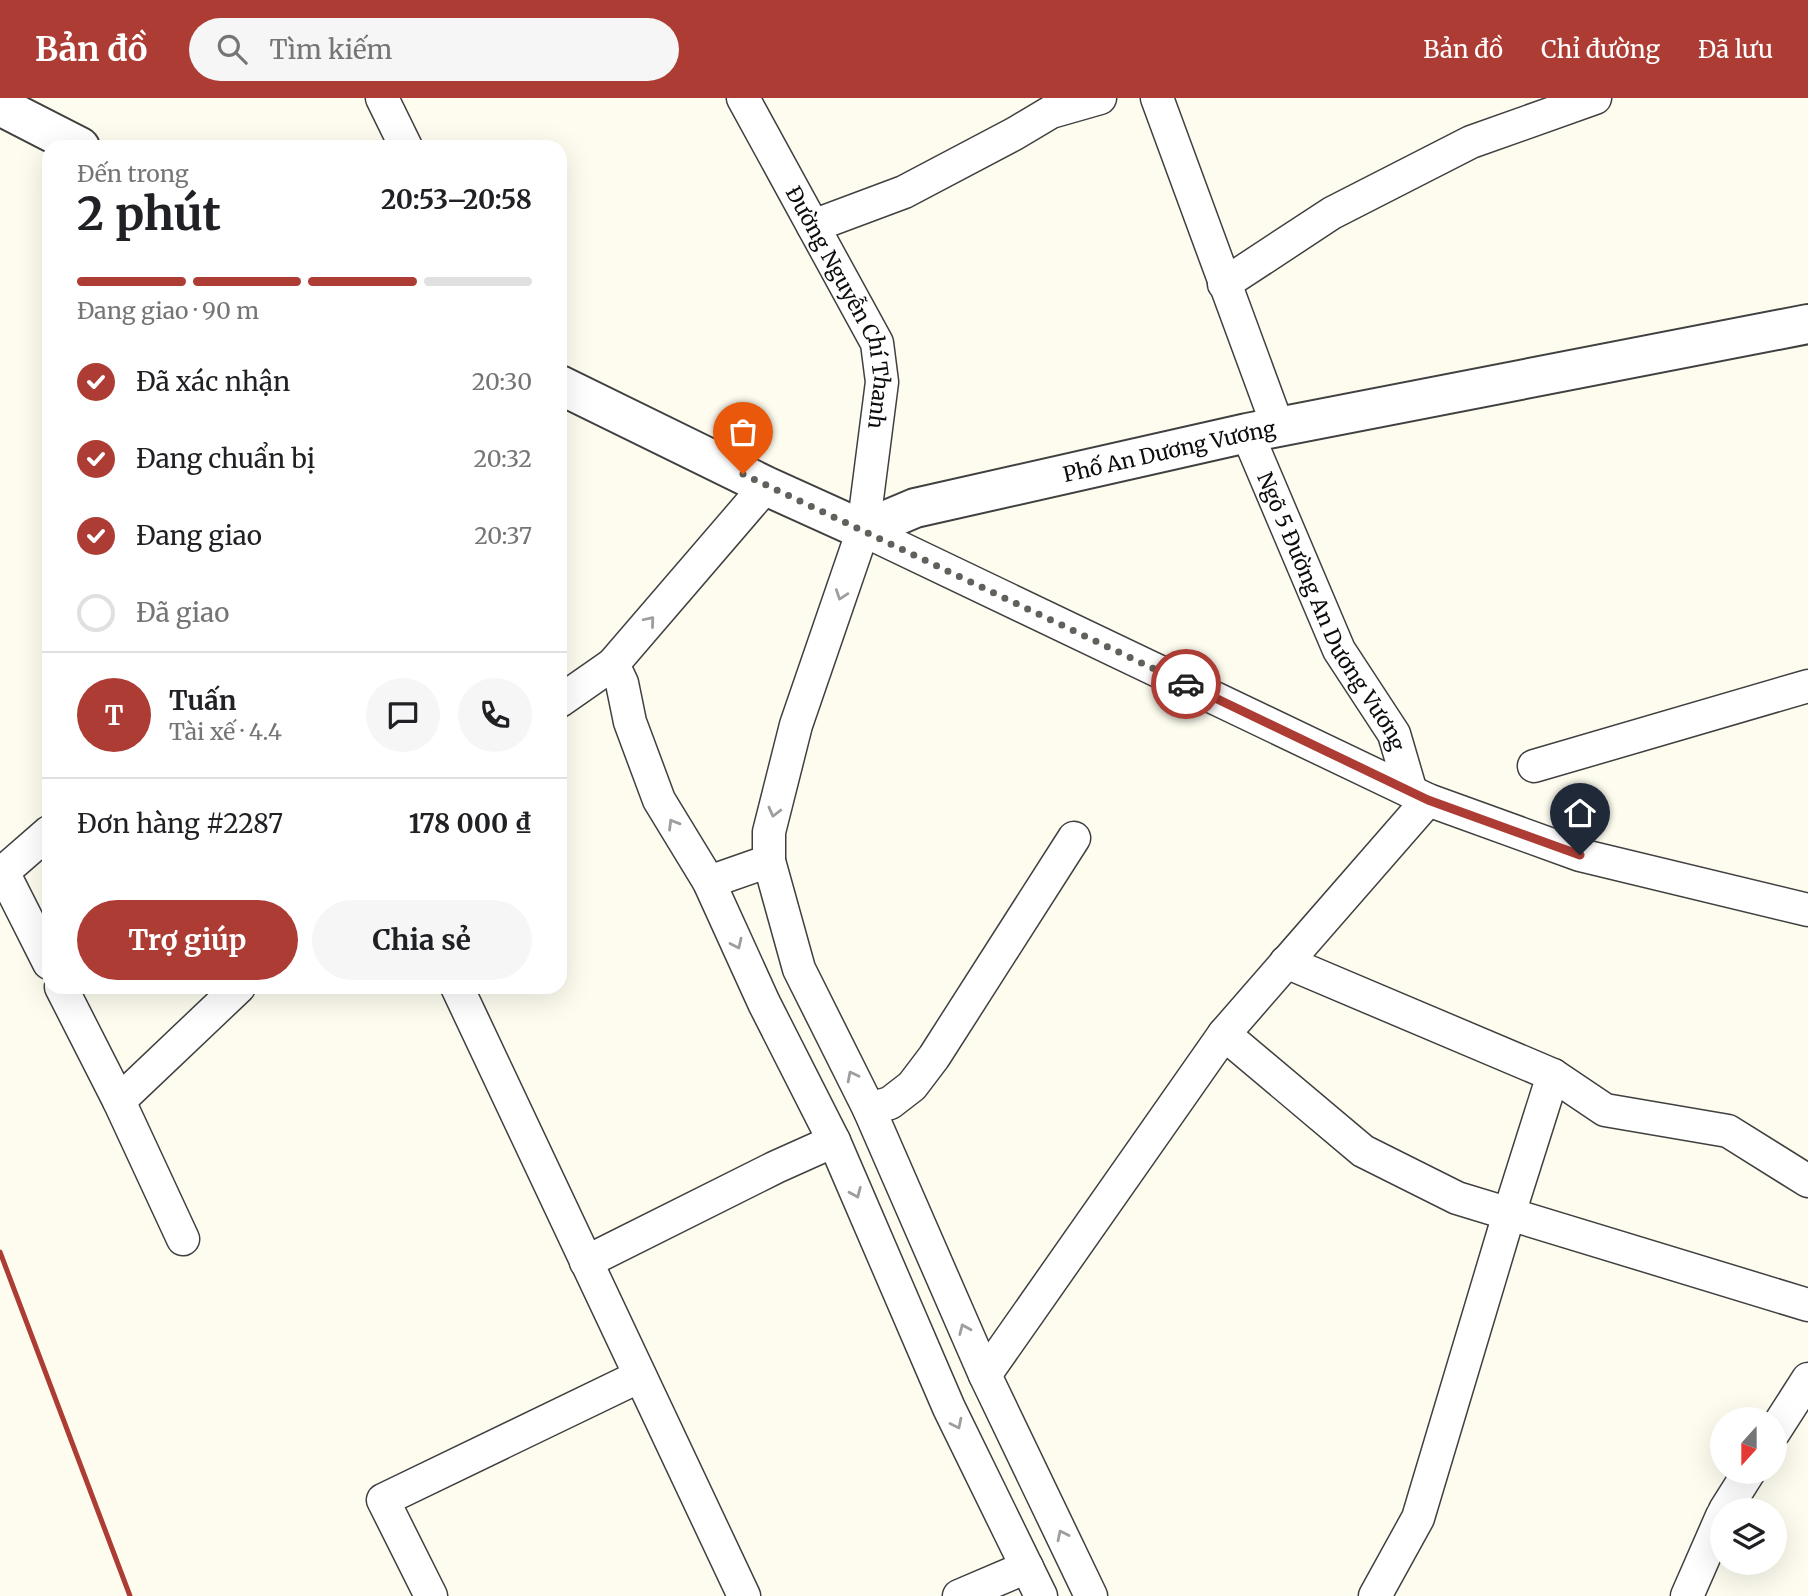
<!DOCTYPE html>
<html lang="vi">
<head>
<meta charset="utf-8">
<style>
	body { margin:0; font-family:Merriweather,serif; background:#f6f6f6; color:#202124; height:100vh; display:flex; flex-direction:column; font-size:26px; white-space:nowrap }
	* { box-sizing:border-box; margin:0 }
	p { font-size:23px; color:#757577 }
	.icon { flex:none; width:38px; height:38px; fill:none; stroke:currentColor; stroke-width:2; stroke-linecap:round; stroke-linejoin:round }
	.map { position:relative; flex:1; overflow:hidden }
	.panel { position:absolute; left:42px; top:42px; width:525px; height:854px; display:flex; flex-direction:column; background:#fff; border-radius:21px; box-shadow:0 7px 28px #0002 }
	.panel>* { flex:none }
	.needle { width:46px; rotate:201deg }
	.fabs { position:absolute; left:1710px; top:1309px; display:grid; gap:14px }
	.fabs a { display:grid; place-items:center; width:77px; height:77px; border-radius:50%; background:#fff; box-shadow:0 7px 28px #0002; font-size:35px }
	.pin { position:absolute; display:grid; place-items:center; width:60px; height:60px; color:#fff; margin:-72px -30px; border-radius:50% 50% 50% 0; rotate:-45deg; box-shadow:0 0 7px #0007 }
	.pin .icon { rotate:45deg }
	.courier { position:absolute; display:grid; place-items:center; width:70px; height:70px; margin:-35px; border:5px solid #ad3d34; border-radius:50%; background:#fff; color:#222; box-shadow:0 2px 9px #0007 }
	.overview em { font-style:normal; font-weight:700 }
	.overview div { display:flex; flex-direction:column-reverse }
	.overview { display:flex; align-items:center; justify-content:space-between; height:119px; padding:0 35px }
	h1 { font-size:46px; font-weight:700; line-height:52px }
	.bar { display:grid; grid-template-columns:repeat(4,1fr); gap:10px 7px; align-content:center; height:84px; padding:0 35px }
	.bar i { height:9px; border-radius:5px; background:#e0e0e0 }
	.bar .current { background:#ad3d34 }
	.bar p { grid-column:span 4 }
	.line { display:flex; align-items:center; gap:18px; padding:0 35px; border-top:2px solid #e0e0e0 }
	.line div { flex:1 }
	.round { display:grid; place-items:center; flex:none; width:74px; height:74px; border-radius:37px; background:#f6f6f6 }
	ol { padding:0 35px; list-style:none }
	li { display:flex; align-items:center; gap:21px; height:77px }
	li p { margin-inline-start:auto }
	li .icon { padding:7px; border-radius:50%; background:#ad3d34; color:#fff; stroke-width:4 }
	li:last-child { color:#757577 }
	li i { width:38px; height:38px; border:4px solid #e0e0e0; border-radius:50% }
	.primary-button { display:flex; gap:14px; margin-top:auto; padding:14px 35px }
	.primary-button a { flex:1; height:80px; border-radius:42px; background:#ad3d34; color:#fff; font-size:28px; font-weight:700; line-height:80px; text-align:center }
	.primary-button a+a { background:#f6f6f6; color:#202124 }
	header { display:flex; align-items:center; gap:42px; box-sizing:border-box; height:98px; padding:0 35px; background:#ad3d34; color:#fff }
	header strong { font-size:33px }
	nav { display:flex; gap:38px; margin-inline-start:auto; font-size:24px }
	.search { width:490px; height:63px; background:#f6f6f6; display:flex; align-items:center; gap:18px; box-sizing:border-box; padding:0 24px; border-radius:38px; color:#757577; font-size:26px }
	.map>svg:first-child { display:block }
	.lines { fill:none; stroke-linecap:round; stroke-linejoin:round }
	.minor-casing { stroke:#404040; stroke-width:35 }
	.tertiary-casing { stroke:#404040; stroke-width:42 }
	.minor { stroke:#fff; stroke-width:32 }
	.tertiary { stroke:#fff; stroke-width:38 }
	.rail { stroke:#ad3d34; stroke-width:5 }
	.oneway { stroke:#9e9e9e }
	.done { stroke:#61615c; stroke-width:7; stroke-dasharray:0 12.6 }
	.route { stroke:#ad3d34; stroke-width:9 }
	.labels { text-anchor:middle; dominant-baseline:central; stroke-width:7; stroke-linejoin:round; paint-order:stroke }
	.street-label { font-size:21px; fill:#0d0d0d; stroke:#fff }
</style>
</head>
<body>
<header>
<strong>Bản đồ</strong>
<div class="search"><svg class="icon" aria-label="search" viewBox="0 0 24 24"><circle cx="10" cy="10" r="6"/><path d="M15 15l6 6"/></svg>Tìm kiếm</div>
<nav><a>Bản đồ</a><a>Chỉ đường</a><a>Đã lưu</a></nav>
</header>
<div class="map">
<svg width="1808" height="1498" viewBox="0 0 1808 1498">
	<rect width="100%" height="100%" fill="#fdfcef"/>
	<g class="lines">
		<g class="minor-casing">
			<g id="minor">
				<path d="M 382,0 L 406,49"/>
				<path id="s1" d="M 743,0 L 877,245 L 882,284 L 863,432 L 796,627 L 769,734 L 769,763 L 799,871 L 869,1011 L 985,1277 L 1091,1498"/>
				<path d="M 1157,0 L 1278,329"/>
				<path d="M 813,128 L 904,94 L 1014,36 L 1051,14 L 1100,0"/>
				<path d="M 1224,186 L 1332,115 L 1471,44 L 1595,0"/>
				<path id="s2" d="M 1247,335 L 1339,552 L 1394,636 L 1411,694"/>
				<path d="M 766,388 L 613,566 L 622,585 L 630,624 L 659,702 L 709,784 L 764,905 L 834,1043 L 949,1310 L 1041,1498"/>
				<path d="M 863,432 L 1428,702 L 1580,757 L 1808,812"/>
				<path d="M 560,603 L 613,566"/>
				<path d="M 1534,668 L 1808,588"/>
				<path d="M 49,734 L 3,774 L 49,865"/>
				<path d="M 709,784 L 769,763"/>
				<path d="M 1286,864 L 1553,977 L 1605,1012 L 1728,1033 L 1808,1083"/>
				<path d="M 61,889 L 119,1003 L 183,1141"/>
				<path d="M 457,889 L 744,1498"/>
				<path d="M 1224,936 L 1363,1053 L 1457,1100 L 1808,1207"/>
				<path d="M 119,1003 L 239,889"/>
				<path d="M 869,1011 L 890,1005 L 912,988 L 934,959 L 1074,740"/>
				<path d="M 586,1164 L 776,1069 L 834,1043"/>
				<path d="M 985,1277 L 1224,936 L 1428,702"/>
				<path d="M 1774,1334 L 1808,1281"/>
				<path d="M 1725,1412 L 1749,1374"/>
				<path d="M 431,1498 L 383,1402 L 640,1278"/>
				<path d="M 959,1498 L 1027,1469"/>
				<path d="M 1375,1498 L 1418,1420 L 1509,1116 L 1553,977"/>
				<path d="M 1687,1498 L 1722,1418"/>
			</g>
		</g>
		<g class="tertiary-casing">
			<g id="tertiary">
				<path d="M 0,8 L 80,49"/>
				<path id="s3" d="M 560,287 L 766,388 L 863,432 L 915,410 L 1247,335 L 1808,226"/>
			</g>
		</g>
		<use href="#minor" class="minor"/>
		<use href="#tertiary" class="tertiary"/>
		<path class="rail" d="M 0,1154 L 130,1498"/>
	</g>
	<defs><path id="oneway-chevron" d="M-2-3.5L2.5 0L-2 3.5" fill="none" stroke-width="1.6" stroke-linecap="round" stroke-linejoin="round" transform="scale(1.75)"/></defs>
	<g class="oneway">
		<use href="#oneway-chevron" transform="translate(841 497) rotate(109)"/>
		<use href="#oneway-chevron" transform="translate(650 523) rotate(-50)"/>
		<use href="#oneway-chevron" transform="translate(774 714) rotate(104)"/>
		<use href="#oneway-chevron" transform="translate(673 726) rotate(-121)"/>
		<use href="#oneway-chevron" transform="translate(737 846) rotate(65)"/>
		<use href="#oneway-chevron" transform="translate(852 978) rotate(-117)"/>
		<use href="#oneway-chevron" transform="translate(856 1095) rotate(67)"/>
		<use href="#oneway-chevron" transform="translate(964 1231) rotate(-113)"/>
		<use href="#oneway-chevron" transform="translate(957 1326) rotate(64)"/>
		<use href="#oneway-chevron" transform="translate(1062 1437) rotate(-116)"/>
	</g>
	<g class="lines">
		<path class="done" d="M 743,376 L 1186,586"/>
		<path class="route" d="M 1186,586 L 1428,702 L 1580,757"/>
	</g>
	<g class="labels">
		<g class="street-label">
			<text stroke="none"><textPath href="#s1" startOffset="234">Đường Nguyễn Chí Thanh</textPath></text>
			<text stroke="none"><textPath href="#s3" startOffset="653">Phố An Dương Vương</textPath></text>
			<text stroke="none"><textPath href="#s2" startOffset="198">Ngõ 5 Đường An Dương Vương</textPath></text>
		</g>
	</g>
</svg>
<div class="fabs">
<a><svg class="needle" viewBox="-14 -14 28 28"><path d="M0-13l5 13h-10z" fill="#e53935"/><path d="M0 13l5-13h-10z" fill="#757577"/></svg></a>
<a><svg class="icon" aria-label="layers" viewBox="0 0 24 24"><path d="M12 4l9 5-9 5-9-5zM3 14l9 5 9-5"/></svg></a>
</div>
<div class="pin" style="left:743px;top:376px;background:#ea580c"><svg class="icon" aria-label="bag" viewBox="0 0 24 24"><path d="M5 8h14l-1 12H6zM9 8a3 3 0 0 1 6 0"/></svg></div>
<div class="pin" style="left:1580px;top:757px;background:#1f2937"><svg class="icon" aria-label="home" viewBox="0 0 24 24"><path d="M3 11l9-7 9 7M6 9v11h12V9"/></svg></div>
<div class="courier" style="left:1186px;top:586px"><svg class="icon" aria-label="car" viewBox="0 0 24 24"><path d="M5 17H2v-5l4-1 3-4h7l3 4 3 1v5h-3M9 17h6M6 11h13"/><circle cx="7" cy="17" r="2"/><circle cx="17" cy="17" r="2"/></svg></div>
<section class="panel">
<div class="overview"><div><h1>2 phút</h1><p>Đến trong</p></div><em>20:53–20:58</em></div>
<div class="bar"><i class="current"></i><i class="current"></i><i class="current"></i><i></i><p>Đang giao · 90 m</p></div>
<ol>
<li><svg class="icon" aria-label="check" viewBox="0 0 24 24"><path d="M5 12l5 5 9-10"/></svg>Đã xác nhận<p>20:30</p></li>
<li><svg class="icon" aria-label="check" viewBox="0 0 24 24"><path d="M5 12l5 5 9-10"/></svg>Đang chuẩn bị<p>20:32</p></li>
<li><svg class="icon" aria-label="check" viewBox="0 0 24 24"><path d="M5 12l5 5 9-10"/></svg>Đang giao<p>20:37</p></li>
<li><i></i>Đã giao</li>
</ol>
<div class="line" style="height:126px"><b class="round" style="background:#ad3d34;color:#fff">T</b><div><b>Tuấn</b><p>Tài xế · 4.4</p></div><a class="round"><svg class="icon" aria-label="chat" viewBox="0 0 24 24"><path d="M4 5h16v11H9l-5 4z"/></svg></a><a class="round"><svg class="icon" aria-label="phone" viewBox="0 0 24 24"><path d="M5 4h4l2 5-3 2q2 4 5 5l2-3 5 2v4C11 20 4 13 5 4z"/></svg></a></div>
<div class="line" style="height:91px"><div>Đơn hàng #2287</div><b>178 000 ₫</b></div>
<div class="primary-button"><a>Trợ giúp</a><a>Chia sẻ</a></div>
</section>
</div>
</body>
</html>
